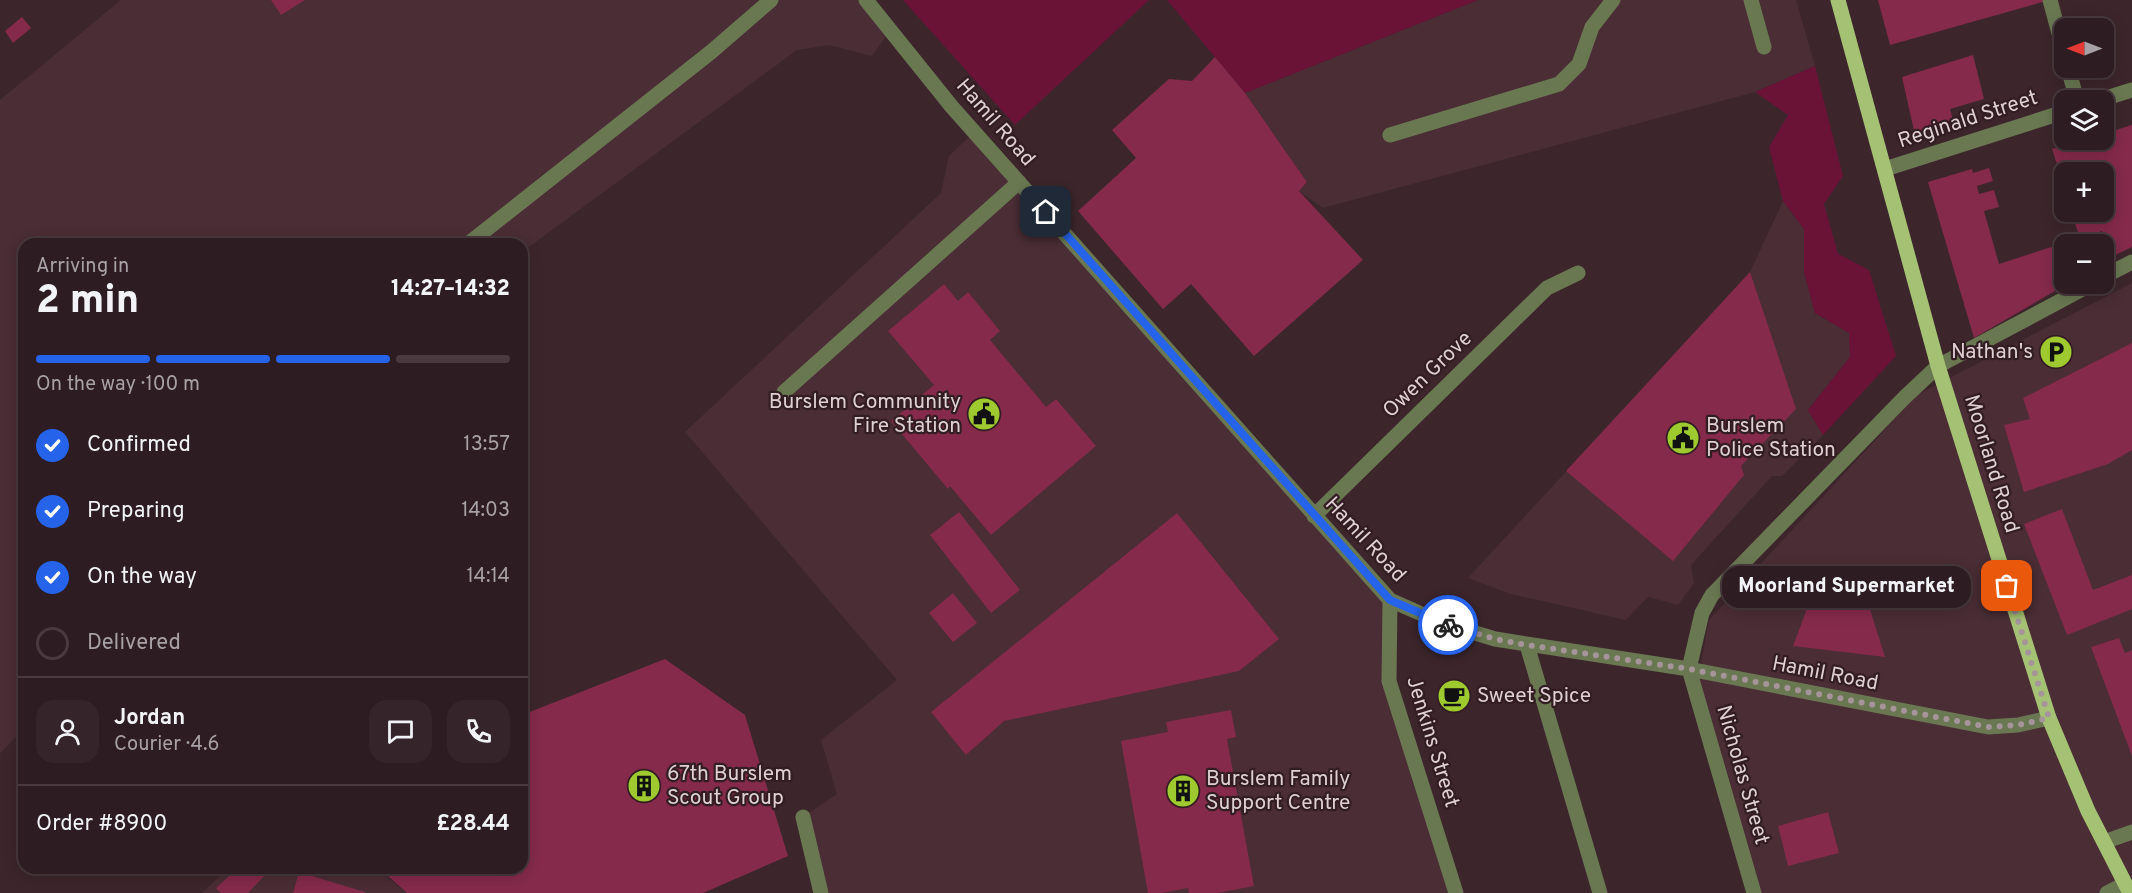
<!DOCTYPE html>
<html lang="en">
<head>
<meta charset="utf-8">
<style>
	body { margin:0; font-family:Overpass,sans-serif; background:#35252a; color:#f1f3f6; height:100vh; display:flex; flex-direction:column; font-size:22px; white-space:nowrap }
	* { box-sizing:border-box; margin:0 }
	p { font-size:20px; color:#a7a1a5 }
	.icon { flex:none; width:33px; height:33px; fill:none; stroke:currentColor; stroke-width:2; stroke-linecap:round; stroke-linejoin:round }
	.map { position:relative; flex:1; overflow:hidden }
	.drawer { position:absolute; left:18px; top:238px; width:510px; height:636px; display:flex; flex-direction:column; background:#2d1c21; border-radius:18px; box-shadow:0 3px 15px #0003,0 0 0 2px #483a3f }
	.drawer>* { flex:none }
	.needle { width:39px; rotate:270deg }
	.buttons { position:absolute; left:2054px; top:18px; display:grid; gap:12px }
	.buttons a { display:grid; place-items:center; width:60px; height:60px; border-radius:12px; background:#2d1c21; box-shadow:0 3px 15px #0003,0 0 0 2px #483a3f; font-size:30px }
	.pin { position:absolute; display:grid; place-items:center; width:51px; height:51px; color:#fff; margin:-26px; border-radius:12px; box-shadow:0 3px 9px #0006 }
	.courier { position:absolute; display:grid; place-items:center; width:60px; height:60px; margin:-30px; border:4px solid #2563eb; border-radius:50%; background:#fff; color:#222; box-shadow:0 2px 8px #0007 }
	.bubble { position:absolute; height:42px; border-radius:18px; background:#2d1c21; box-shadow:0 3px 15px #0003,0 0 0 2px #483a3f; font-size:20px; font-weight:800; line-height:42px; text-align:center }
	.overview em { font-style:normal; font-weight:800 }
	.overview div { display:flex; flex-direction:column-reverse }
	.overview { display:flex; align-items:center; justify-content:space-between; height:102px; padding:0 18px }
	h1 { font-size:39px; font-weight:800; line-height:45px }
	.bar { display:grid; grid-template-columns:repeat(4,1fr); gap:9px 6px; align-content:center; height:72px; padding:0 18px }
	.bar i { height:8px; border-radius:4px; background:#483a3f }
	.bar .current { background:#2563eb }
	.bar p { grid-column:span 4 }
	.line { display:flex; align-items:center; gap:15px; padding:0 18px; border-top:2px solid #483a3f }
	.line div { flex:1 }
	.round { display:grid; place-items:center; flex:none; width:63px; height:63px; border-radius:18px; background:#35252a }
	ol { padding:0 18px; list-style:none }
	li { display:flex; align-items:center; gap:18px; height:66px }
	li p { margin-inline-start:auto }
	li .icon { padding:6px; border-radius:50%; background:#2563eb; color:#fff; stroke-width:4 }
	li:last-child { color:#a7a1a5 }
	li i { width:33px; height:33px; border:3px solid #483a3f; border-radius:50% }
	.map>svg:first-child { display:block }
	.built { fill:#4a2d35 }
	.green { fill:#6b1237 }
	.building { fill:#852a4b }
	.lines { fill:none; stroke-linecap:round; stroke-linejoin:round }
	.minor { stroke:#6a7852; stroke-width:15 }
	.major { stroke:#a5c173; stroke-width:15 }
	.done { stroke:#a59499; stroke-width:6; stroke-dasharray:0 10.8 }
	.route { stroke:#2563eb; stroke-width:8 }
	.labels { text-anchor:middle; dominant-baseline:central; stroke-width:4.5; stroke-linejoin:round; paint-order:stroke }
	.street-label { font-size:21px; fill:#decfd3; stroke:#321d23 }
	.poi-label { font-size:21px; fill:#decfd3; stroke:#321d23; text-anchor:start }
</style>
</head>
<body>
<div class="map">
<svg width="2132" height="893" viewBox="0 0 2132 893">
	<rect width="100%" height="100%" fill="#3c262c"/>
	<path class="built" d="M 121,0 L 866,0 L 891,29 L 872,56 L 829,45 L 797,50 L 522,252 L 522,244 L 24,244 L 24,729 L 0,753 L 0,100 Z
		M 1478,0 L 1796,0 L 1815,66 L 1755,92 L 1323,208 L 1299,191 L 1307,182 L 1245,93 Z
		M 974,132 L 1390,600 L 1389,681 L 1453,893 L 821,893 L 803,817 L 837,794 L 821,740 L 897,680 L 685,432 L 941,193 L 949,156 Z
		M 1783,201 L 1804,229 L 1804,272 L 1815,313 L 1849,333 L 1850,357 L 1808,410 L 1823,435 L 1782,476 L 1772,476 L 1691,565 L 1694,583 L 1678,605 L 1648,597 L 1626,620 L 1511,594 L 1468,578 L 1750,272 Z
		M 2132,283 L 2132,893 L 1747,893 L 1694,701 L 1709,620 L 1917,395 Z
		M 228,868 L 378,869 L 406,893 L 202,893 Z"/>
	<path class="green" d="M 903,0 L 1149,0 L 1015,125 Z
		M 1167,0 L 1478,0 L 1245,93 Z
		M 1815,66 L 1843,176 L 1824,204 L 1838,254 L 1869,270 L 1896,356 L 1823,435 L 1808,410 L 1850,357 L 1849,333 L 1815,313 L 1804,272 L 1804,229 L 1783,201 L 1769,147 L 1788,115 L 1755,92 Z"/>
	<path class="building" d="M 271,0 L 305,0 L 281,15 Z
		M 1878,0 L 2046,0 L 2046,1 L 1890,45 Z
		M 22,17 L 31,28 L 13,43 L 5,31 Z
		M 1973,55 L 1984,99 L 1950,109 L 1954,124 L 1915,135 L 1902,77 Z
		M 1215,57 L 1245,93 L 1307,182 L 1299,191 L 1363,260 L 1254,356 L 1191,284 L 1163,309 L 1078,211 L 1136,158 L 1112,130 L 1169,79 L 1192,81 Z
		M 2132,125 L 2132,247 L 2103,261 L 2103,244 L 2092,244 L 2104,240 L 2102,231 L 2080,238 L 2071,212 L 2103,212 L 2103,172 L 2064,172 L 2064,186 L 2052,149 L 2084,140 L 2103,140 L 2103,134 Z
		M 1989,168 L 1993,181 L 1977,186 L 1979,194 L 1994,190 L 1999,207 L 1984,211 L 1999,264 L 2064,243 L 2064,284 L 2067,284 L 1974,338 L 1928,182 L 1972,169 L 1973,173 Z
		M 1750,272 L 1796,409 L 1741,466 L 1744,475 L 1673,561 L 1566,471 Z
		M 944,284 L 958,301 L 968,292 L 1000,331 L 990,340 L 1046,407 L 1056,399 L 1096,446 L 991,535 L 950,486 L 948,489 L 891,421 L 934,385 L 888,331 Z
		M 2132,343 L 2132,450 L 2108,464 L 2024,492 L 2004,425 L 2030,419 L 2023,398 Z
		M 2062,509 L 2093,590 L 2132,575 L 2132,609 L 2067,635 L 2024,524 Z
		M 959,512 L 1020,590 L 991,613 L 930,535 Z
		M 1177,513 L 1279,639 L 1239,671 L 1004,721 L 966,755 L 931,712 Z
		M 1815,587 L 1838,596 L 1867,600 L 1885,657 L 1793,646 Z
		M 953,593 L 977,623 L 953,642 L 929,613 Z
		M 2119,638 L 2125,653 L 2132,650 L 2132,756 L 2091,647 Z
		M 665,659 L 745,715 L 788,856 L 703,893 L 407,893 L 379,868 L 522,868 L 522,715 Z
		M 1231,710 L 1236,737 L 1227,739 L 1254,886 L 1217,893 L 1189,893 L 1188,888 L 1161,893 L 1148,893 L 1121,741 L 1168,732 L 1166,722 Z
		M 1828,812 L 1839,853 L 1788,866 L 1778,826 Z
		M 238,868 L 264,868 L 268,872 L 248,893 L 221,893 L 216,888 Z
		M 299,872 L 365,892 L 365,893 L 293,893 Z"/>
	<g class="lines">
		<path class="minor" d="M 866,0 L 952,107 L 1390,600 L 1442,623 L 1495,639 L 1689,669 L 1988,727 L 2018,725 L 2049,718
			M 1751,0 L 1764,47
			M 2050,0 L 2064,52
			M 2068,68 L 2077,100
			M 2100,100 L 2132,90
			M 1390,135 L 1559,84 L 1579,64 L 1592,27 L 1613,0
			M 1885,169 L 2064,112
			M 468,244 L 711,52 L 771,0
			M 2103,277 L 2132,262
			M 784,392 L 1019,182
			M 1314,516 L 1547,288 L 1578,273
			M 1390,600 L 1389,681 L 1456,893
			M 1527,645 L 1600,893
			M 803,817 L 821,893
			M 2104,842 L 2132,832
			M 1754,893 L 1689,669 L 1702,613 L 1712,595 L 1905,397 L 1938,366 L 2092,284
			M 2107,893 L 2125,884"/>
		<path class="major" d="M 1838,0 L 1938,366 L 2049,718 L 2088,811 L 2130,893"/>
	</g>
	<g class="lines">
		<path class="done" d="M 1448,625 L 1495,639 L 1527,645 L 1689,669 L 1988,727 L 2018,725 L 2049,718 L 2007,586"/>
		<path class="route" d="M 1046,212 L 1390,600 L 1448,625"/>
	</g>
	<defs>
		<g id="parking-disc" transform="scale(1.725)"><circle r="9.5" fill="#9eca2f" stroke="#321d23"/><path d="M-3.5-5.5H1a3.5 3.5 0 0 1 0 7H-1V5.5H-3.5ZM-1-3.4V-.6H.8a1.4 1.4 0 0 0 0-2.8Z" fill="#111"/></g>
		<g id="civic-disc" transform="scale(1.725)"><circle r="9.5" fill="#9eca2f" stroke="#321d23"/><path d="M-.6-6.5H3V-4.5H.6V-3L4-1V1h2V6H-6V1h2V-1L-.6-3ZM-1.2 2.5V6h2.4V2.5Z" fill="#111"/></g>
		<g id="cafe-disc" transform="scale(1.725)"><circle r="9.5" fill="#9eca2f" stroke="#321d23"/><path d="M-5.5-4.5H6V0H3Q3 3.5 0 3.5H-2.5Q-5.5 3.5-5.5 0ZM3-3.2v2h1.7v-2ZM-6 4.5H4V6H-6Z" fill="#111"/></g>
		<g id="building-disc" transform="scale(1.725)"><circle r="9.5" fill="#9eca2f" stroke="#321d23"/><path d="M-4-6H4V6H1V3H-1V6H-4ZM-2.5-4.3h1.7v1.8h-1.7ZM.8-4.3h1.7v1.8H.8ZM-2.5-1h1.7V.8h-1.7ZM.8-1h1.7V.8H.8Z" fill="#111"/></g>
	</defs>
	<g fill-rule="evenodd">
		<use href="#parking-disc" x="2056" y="352"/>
		<use href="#civic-disc" x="984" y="414"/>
		<use href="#civic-disc" x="1683" y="438"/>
		<use href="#cafe-disc" x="1454" y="696"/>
		<use href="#building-disc" x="644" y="786"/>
		<use href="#building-disc" x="1183" y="791"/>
	</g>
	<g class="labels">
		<g class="street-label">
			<text transform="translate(1968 120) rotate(-18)">Reginald Street</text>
			<text transform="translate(995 123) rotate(49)">Hamil Road</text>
			<text transform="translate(1428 375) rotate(-44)">Owen Grove</text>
			<text transform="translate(1991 464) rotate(73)">Moorland Road</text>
			<text transform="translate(1365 540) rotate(47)">Hamil Road</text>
			<text transform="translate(1825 674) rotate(11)">Hamil Road</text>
			<text transform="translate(1432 742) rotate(73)">Jenkins Street</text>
			<text transform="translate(1742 775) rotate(74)">Nicholas Street</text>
		</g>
		<g class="poi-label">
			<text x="2033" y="352" text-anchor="end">Nathan's</text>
			<text x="961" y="402" text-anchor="end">Burslem Community<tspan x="961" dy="24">Fire Station</tspan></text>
			<text x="1706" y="426">Burslem<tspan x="1706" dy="24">Police Station</tspan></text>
			<text x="1477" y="696">Sweet Spice</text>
			<text x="667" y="774">67th Burslem<tspan x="667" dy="24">Scout Group</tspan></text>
			<text x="1206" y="779">Burslem Family<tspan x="1206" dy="24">Support Centre</tspan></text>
		</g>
	</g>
</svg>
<div class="buttons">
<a><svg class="needle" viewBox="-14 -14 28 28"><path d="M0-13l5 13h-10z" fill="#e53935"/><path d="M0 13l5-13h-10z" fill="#a7a1a5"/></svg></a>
<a><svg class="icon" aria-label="layers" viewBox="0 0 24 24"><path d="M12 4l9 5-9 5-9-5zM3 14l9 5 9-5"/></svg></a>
<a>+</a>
<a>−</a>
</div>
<div class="pin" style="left:2007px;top:586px;background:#ea580c"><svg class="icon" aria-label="bag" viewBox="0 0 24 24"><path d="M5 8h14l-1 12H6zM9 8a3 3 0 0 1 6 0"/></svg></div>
<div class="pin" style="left:1046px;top:212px;background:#1f2937"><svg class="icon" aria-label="home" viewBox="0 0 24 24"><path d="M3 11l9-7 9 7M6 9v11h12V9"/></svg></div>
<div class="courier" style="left:1448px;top:625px"><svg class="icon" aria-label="bike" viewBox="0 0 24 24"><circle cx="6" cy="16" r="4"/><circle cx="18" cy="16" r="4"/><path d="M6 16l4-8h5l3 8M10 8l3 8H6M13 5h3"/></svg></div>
<div class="bubble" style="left:1722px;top:566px;width:249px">Moorland Supermarket</div>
<section class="drawer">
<div class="overview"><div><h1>2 min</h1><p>Arriving in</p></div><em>14:27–14:32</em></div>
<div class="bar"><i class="current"></i><i class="current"></i><i class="current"></i><i></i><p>On the way · 100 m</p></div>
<ol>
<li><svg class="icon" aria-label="check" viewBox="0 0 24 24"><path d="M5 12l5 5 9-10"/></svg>Confirmed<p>13:57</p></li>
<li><svg class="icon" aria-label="check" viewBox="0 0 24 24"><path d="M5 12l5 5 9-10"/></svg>Preparing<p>14:03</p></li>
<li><svg class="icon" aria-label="check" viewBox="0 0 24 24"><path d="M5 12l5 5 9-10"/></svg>On the way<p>14:14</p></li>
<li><i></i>Delivered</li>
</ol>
<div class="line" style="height:108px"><a class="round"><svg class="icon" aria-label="person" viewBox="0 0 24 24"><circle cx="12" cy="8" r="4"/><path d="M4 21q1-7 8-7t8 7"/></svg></a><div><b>Jordan</b><p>Courier · 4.6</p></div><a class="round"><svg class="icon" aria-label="chat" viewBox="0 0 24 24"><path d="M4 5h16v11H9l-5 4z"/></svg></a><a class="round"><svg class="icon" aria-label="phone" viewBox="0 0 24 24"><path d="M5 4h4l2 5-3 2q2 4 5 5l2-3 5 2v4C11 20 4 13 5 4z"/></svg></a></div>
<div class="line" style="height:78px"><div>Order #8900</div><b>£28.44</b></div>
</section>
</div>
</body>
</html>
